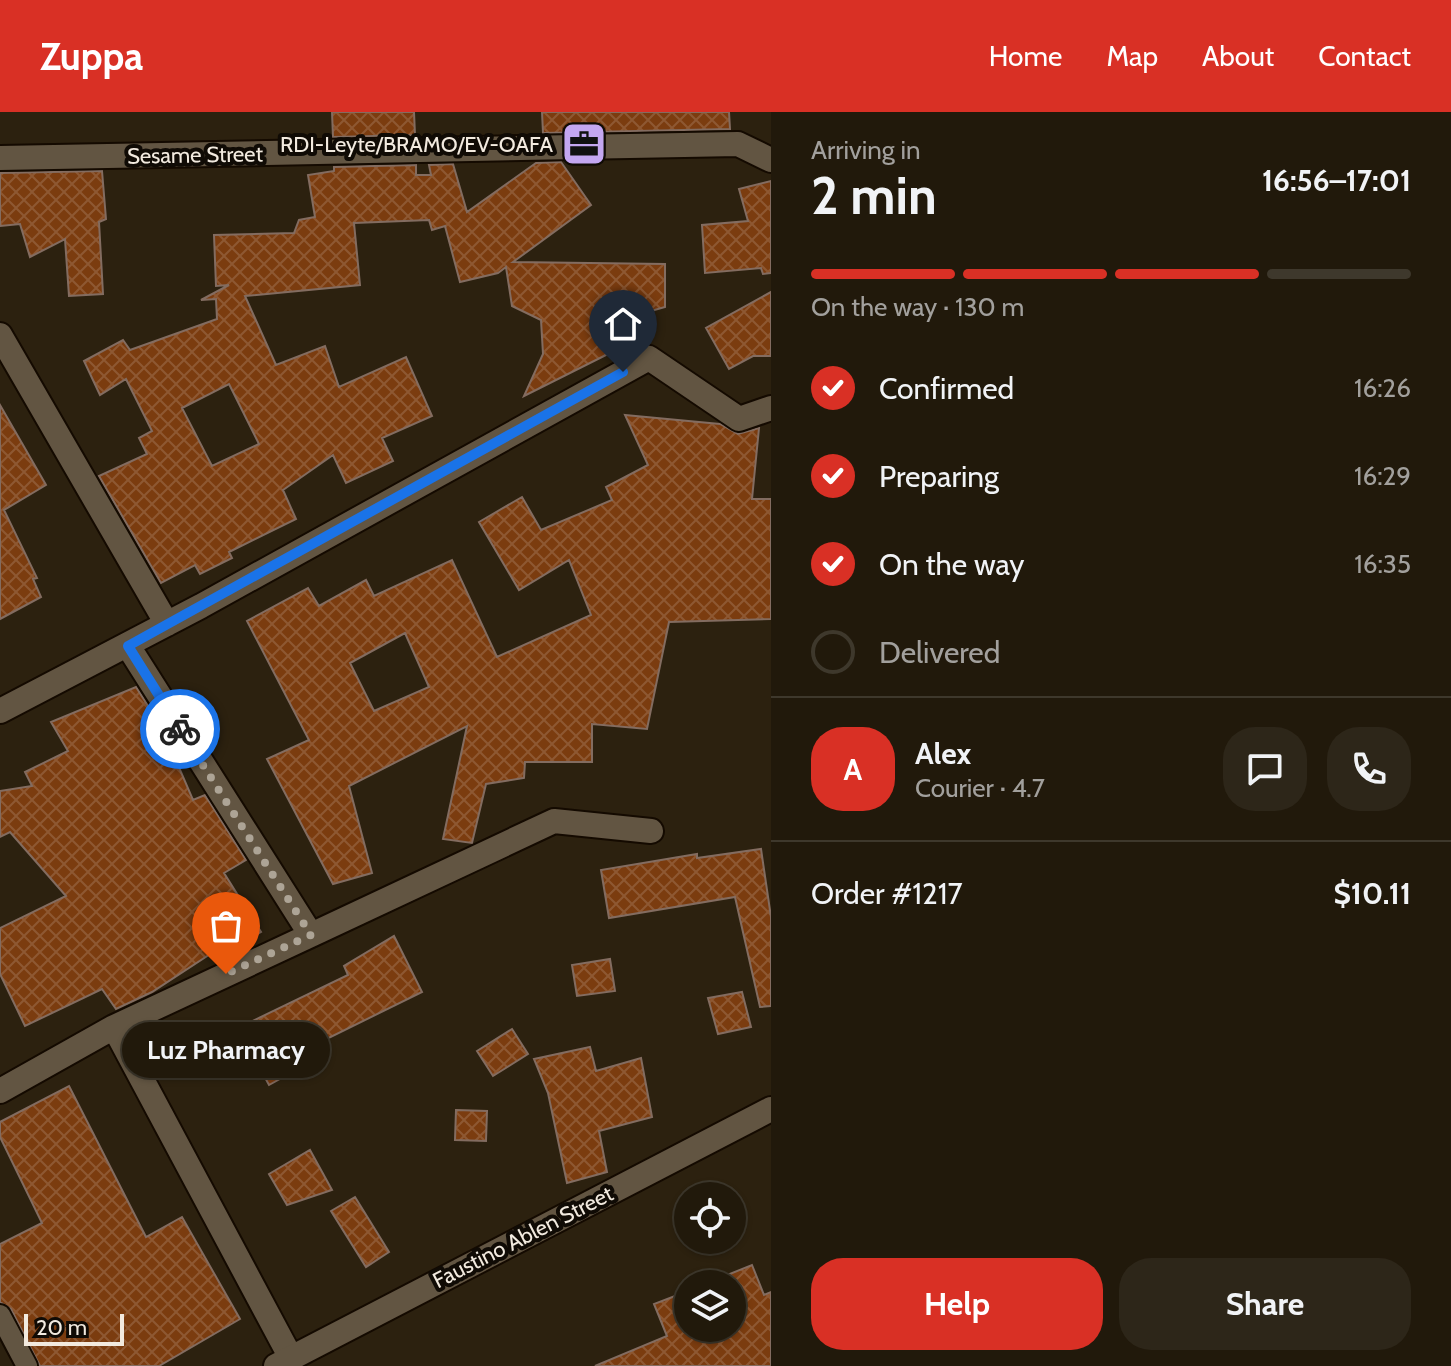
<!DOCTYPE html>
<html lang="en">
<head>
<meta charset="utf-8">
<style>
	body { margin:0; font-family:Cabin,sans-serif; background:#2d2619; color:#f1f3f6; height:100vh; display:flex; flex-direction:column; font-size:30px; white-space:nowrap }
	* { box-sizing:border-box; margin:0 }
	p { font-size:26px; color:#a2a09d }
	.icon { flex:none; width:44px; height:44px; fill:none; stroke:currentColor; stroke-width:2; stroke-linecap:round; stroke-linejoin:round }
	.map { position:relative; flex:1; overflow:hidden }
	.drawer { display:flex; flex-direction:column; background:#21190b; width:680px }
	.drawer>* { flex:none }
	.fabs { position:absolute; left:674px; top:1070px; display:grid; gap:16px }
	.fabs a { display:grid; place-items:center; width:72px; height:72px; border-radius:50%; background:#21190b; box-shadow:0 2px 6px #0004,0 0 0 2px #3e382c; font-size:40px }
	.scale { position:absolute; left:24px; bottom:20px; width:100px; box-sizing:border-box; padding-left:8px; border:4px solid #f2eadf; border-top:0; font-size:22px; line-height:28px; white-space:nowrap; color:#f2eadf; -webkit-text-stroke:6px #100b05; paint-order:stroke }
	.pin { position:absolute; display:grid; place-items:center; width:68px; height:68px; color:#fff; margin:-82px -34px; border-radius:50% 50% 50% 0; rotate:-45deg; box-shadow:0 0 8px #0007 }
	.pin .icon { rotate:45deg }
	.courier { position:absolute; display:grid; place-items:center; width:80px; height:80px; margin:-40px; border:6px solid #1a73e8; border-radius:50%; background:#fff; color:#222; box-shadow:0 2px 10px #0007 }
	.bubble { position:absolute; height:56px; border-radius:28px; background:#21190b; box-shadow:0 2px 6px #0004,0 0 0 2px #3e382c; font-size:26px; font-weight:800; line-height:56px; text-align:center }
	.summary em { font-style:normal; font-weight:800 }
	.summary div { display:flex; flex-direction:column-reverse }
	.summary { display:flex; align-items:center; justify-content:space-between; height:136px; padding:0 40px }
	h1 { font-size:52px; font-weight:800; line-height:60px }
	.bar { display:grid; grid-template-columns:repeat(4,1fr); gap:12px 8px; align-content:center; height:96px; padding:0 40px }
	.bar i { height:10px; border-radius:6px; background:#3e382c }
	.bar .on { background:#d93025 }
	.bar p { grid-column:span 4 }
	.line { display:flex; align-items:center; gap:20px; padding:0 40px; border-top:2px solid #3e382c }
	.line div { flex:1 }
	.round { display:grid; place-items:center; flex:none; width:84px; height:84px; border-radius:32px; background:#2d2619 }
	ol { padding:0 40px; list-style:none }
	li { display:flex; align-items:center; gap:24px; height:88px }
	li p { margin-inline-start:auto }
	li .icon { padding:8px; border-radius:50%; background:#d93025; color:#fff; stroke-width:4 }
	li:last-child { color:#a2a09d }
	li i { width:44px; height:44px; border:4px solid #3e382c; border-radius:50% }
	.action { display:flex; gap:16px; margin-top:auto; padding:16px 40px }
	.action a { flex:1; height:92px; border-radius:32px; background:#d93025; color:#fff; font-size:32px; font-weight:800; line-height:92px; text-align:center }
	.action a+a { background:#2d2619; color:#f1f3f6 }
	header { display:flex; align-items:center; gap:48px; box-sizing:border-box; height:112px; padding:0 40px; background:#d93025; color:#fff }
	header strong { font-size:38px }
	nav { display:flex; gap:44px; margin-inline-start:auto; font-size:28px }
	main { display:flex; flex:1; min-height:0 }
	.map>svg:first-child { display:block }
	.building { fill:url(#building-cross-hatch); stroke:#836c60; stroke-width:2; fill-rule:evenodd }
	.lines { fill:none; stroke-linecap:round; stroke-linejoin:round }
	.lane-casing { stroke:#140a00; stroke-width:24 }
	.street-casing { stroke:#140a00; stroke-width:28 }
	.secondary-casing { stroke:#140a00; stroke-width:28 }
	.lane { stroke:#625542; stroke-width:20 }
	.street { stroke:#625542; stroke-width:24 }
	.secondary { stroke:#625542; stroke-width:24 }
	.done { stroke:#ada496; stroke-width:8; stroke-dasharray:0 14.4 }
	.route { stroke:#1a73e8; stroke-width:10 }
	.labels { text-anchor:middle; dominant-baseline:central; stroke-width:8; stroke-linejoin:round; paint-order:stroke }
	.poi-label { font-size:22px; fill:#f2eadf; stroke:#100b05; text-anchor:end }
	.street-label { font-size:22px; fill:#f2eadf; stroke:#100b05 }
</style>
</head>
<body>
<header>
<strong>Zuppa</strong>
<nav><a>Home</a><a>Map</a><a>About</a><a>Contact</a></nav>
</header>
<main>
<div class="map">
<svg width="771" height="1254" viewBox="0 0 771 1254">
	<defs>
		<pattern id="building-cross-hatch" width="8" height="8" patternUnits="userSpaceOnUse" patternTransform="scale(2)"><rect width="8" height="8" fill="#7b3c0f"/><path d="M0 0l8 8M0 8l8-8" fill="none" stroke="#8e5832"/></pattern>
	</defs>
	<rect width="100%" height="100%" fill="#2c210f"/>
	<path class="building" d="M 332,0 L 414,0 L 415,23 L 333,25 Z
		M 542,0 L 729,0 L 730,17 L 543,21 Z
		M 561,50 L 591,93 L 513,150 L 665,152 L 665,195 L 616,209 L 628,232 L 524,284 L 543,242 L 541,208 L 512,194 L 506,155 L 498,161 L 460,170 L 445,114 L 432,118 L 429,108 L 354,111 L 360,173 L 245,184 L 276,253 L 325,234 L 339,275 L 406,245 L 432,304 L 382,326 L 393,349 L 346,371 L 333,343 L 283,378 L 296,407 L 229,440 L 232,446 L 200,462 L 195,453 L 161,471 L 99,364 L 147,342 L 139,326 L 152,319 L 126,267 L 100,283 L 84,249 L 123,228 L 130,238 L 217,207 L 216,187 L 201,188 L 229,173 L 216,174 L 214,123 L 294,121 L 299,108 L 315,105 L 308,63 L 334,59 L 334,55 L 416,53 L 416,63 L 431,63 L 429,53 L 453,52 L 467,100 L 536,51 ZM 229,272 L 259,332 L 212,354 L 182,296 Z
		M 102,59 L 106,107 L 99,110 L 103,182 L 69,184 L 65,127 L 30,145 L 20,112 L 0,114 L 0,61 Z
		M 771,69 L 771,161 L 763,162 L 761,156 L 705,161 L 702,113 L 748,109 L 739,77 Z
		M 771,180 L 771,244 L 753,244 L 729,257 L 706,216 Z
		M 0,293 L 46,373 L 4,398 L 37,466 L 33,467 L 41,485 L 0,507 Z
		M 625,303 L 720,312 L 738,322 L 759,316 L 752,387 L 771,387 L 771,507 L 669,510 L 647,617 L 592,612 L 592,650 L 525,650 L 524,666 L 486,672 L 472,731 L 443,727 L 467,614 L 349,674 L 372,761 L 333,772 L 267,647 L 309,628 L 247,509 L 308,476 L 319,494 L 366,468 L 374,484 L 452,448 L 497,545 L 591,503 L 569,448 L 519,478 L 479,410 L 522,385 L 541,418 L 612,388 L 606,375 L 648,353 ZM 405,521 L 429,575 L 374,599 L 350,551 Z
		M 136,575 L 162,616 L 193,688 L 205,683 L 246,748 L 224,761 L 261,820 L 232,837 L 218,837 L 152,880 L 116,897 L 102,877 L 25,914 L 0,862 L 0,816 L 66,784 L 10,720 L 0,725 L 0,679 L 32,674 L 25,660 L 68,639 L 51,610 Z
		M 761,737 L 771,805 L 771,894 L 760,895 L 735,785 L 609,806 L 601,758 L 697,742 L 697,746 Z
		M 394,824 L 422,880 L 298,941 L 305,953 L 269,973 L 238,916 L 348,863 L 344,854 Z
		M 610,847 L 615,879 L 577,884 L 572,853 Z
		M 742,880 L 751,915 L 718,922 L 708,886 Z
		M 512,917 L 528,942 L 493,964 L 477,939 Z
		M 590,935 L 596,959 L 641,946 L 652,1005 L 599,1019 L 607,1060 L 567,1071 L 548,981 L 534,947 Z
		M 69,974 L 146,1125 L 182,1105 L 240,1207 L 159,1254 L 40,1254 L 11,1197 L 0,1190 L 0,1132 L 42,1111 L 0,1025 L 0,1010 Z
		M 456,998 L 487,999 L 486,1029 L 455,1028 Z
		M 310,1038 L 332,1078 L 287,1093 L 269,1062 Z
		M 355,1085 L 389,1140 L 366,1155 L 331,1099 Z
		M 752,1153 L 764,1183 L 771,1180 L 771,1254 L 595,1254 L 667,1224 L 654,1192 L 688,1179 L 688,1216 L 732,1216 L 732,1172 L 705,1172 Z"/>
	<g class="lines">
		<g class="lane-casing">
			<path id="lane" d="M 0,1203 L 27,1254"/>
		</g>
		<g class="street-casing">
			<path id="street" d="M 0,46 L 738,32 L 771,48
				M 0,223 L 167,512
				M 128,534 L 311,823 L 554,709 L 651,719
				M 0,599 L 201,494 L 649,246 L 739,307 L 771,296
				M 114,915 L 291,1246
				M 0,979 L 114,915 L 311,823"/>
		</g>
		<g class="secondary-casing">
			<path id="secondary" d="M 276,1254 L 771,997"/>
		</g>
		<use href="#lane" class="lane"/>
		<use href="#street" class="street"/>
		<use href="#secondary" class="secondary"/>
	</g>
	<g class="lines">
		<path class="done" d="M 180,617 L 311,823 L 226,862"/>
		<path class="route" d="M 180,617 L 128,534 L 623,260"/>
	</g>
	<defs>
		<g id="office-square" transform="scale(2.3)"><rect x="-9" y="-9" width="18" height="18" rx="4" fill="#c4a7f1" stroke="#100b05"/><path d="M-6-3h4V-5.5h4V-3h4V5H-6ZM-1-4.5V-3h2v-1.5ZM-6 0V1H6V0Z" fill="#111"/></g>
	</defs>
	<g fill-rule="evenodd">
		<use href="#office-square" x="584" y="32"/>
	</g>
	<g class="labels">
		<g class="poi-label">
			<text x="553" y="32">RDI-Leyte/BRAMO/EV-OAFA</text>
		</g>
		<g class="street-label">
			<text transform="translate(195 43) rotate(-1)">Sesame Street</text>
			<text transform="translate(523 1125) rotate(-27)">Faustino Ablen Street</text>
		</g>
	</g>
</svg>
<div class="fabs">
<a><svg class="icon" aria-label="locate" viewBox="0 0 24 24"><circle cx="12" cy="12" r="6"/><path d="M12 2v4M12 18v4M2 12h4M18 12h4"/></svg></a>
<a><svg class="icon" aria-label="layers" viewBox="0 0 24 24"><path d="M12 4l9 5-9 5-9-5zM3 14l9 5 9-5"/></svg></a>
</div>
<div class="scale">20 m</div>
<div class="pin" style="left:226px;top:862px;background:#ea580c"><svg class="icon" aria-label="bag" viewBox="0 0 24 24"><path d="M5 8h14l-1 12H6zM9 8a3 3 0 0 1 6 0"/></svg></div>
<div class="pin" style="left:623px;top:260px;background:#1f2937"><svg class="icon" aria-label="home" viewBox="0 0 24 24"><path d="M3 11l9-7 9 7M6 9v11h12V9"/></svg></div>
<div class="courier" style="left:180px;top:617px"><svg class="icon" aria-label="bike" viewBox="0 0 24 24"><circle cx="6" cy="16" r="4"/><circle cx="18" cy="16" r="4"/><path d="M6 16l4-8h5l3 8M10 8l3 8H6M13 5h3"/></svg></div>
<div class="bubble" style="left:122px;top:910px;width:208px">Luz Pharmacy</div>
</div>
<section class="drawer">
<div class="summary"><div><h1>2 min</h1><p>Arriving in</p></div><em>16:56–17:01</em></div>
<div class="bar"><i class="on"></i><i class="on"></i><i class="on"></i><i></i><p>On the way · 130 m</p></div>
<ol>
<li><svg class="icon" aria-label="check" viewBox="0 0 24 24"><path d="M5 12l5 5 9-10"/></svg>Confirmed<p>16:26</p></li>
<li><svg class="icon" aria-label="check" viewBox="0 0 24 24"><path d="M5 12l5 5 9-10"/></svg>Preparing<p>16:29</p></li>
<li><svg class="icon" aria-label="check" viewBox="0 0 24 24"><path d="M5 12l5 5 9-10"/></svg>On the way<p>16:35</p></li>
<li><i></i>Delivered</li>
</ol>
<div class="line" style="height:144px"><b class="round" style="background:#d93025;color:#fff">A</b><div><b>Alex</b><p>Courier · 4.7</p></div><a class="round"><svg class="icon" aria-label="chat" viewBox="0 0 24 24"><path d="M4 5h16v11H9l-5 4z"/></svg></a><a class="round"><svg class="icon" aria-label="phone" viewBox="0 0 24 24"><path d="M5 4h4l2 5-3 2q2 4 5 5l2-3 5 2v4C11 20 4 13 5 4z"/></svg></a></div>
<div class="line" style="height:104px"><div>Order #1217</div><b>$10.11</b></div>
<div class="action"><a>Help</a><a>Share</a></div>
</section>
</main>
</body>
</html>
